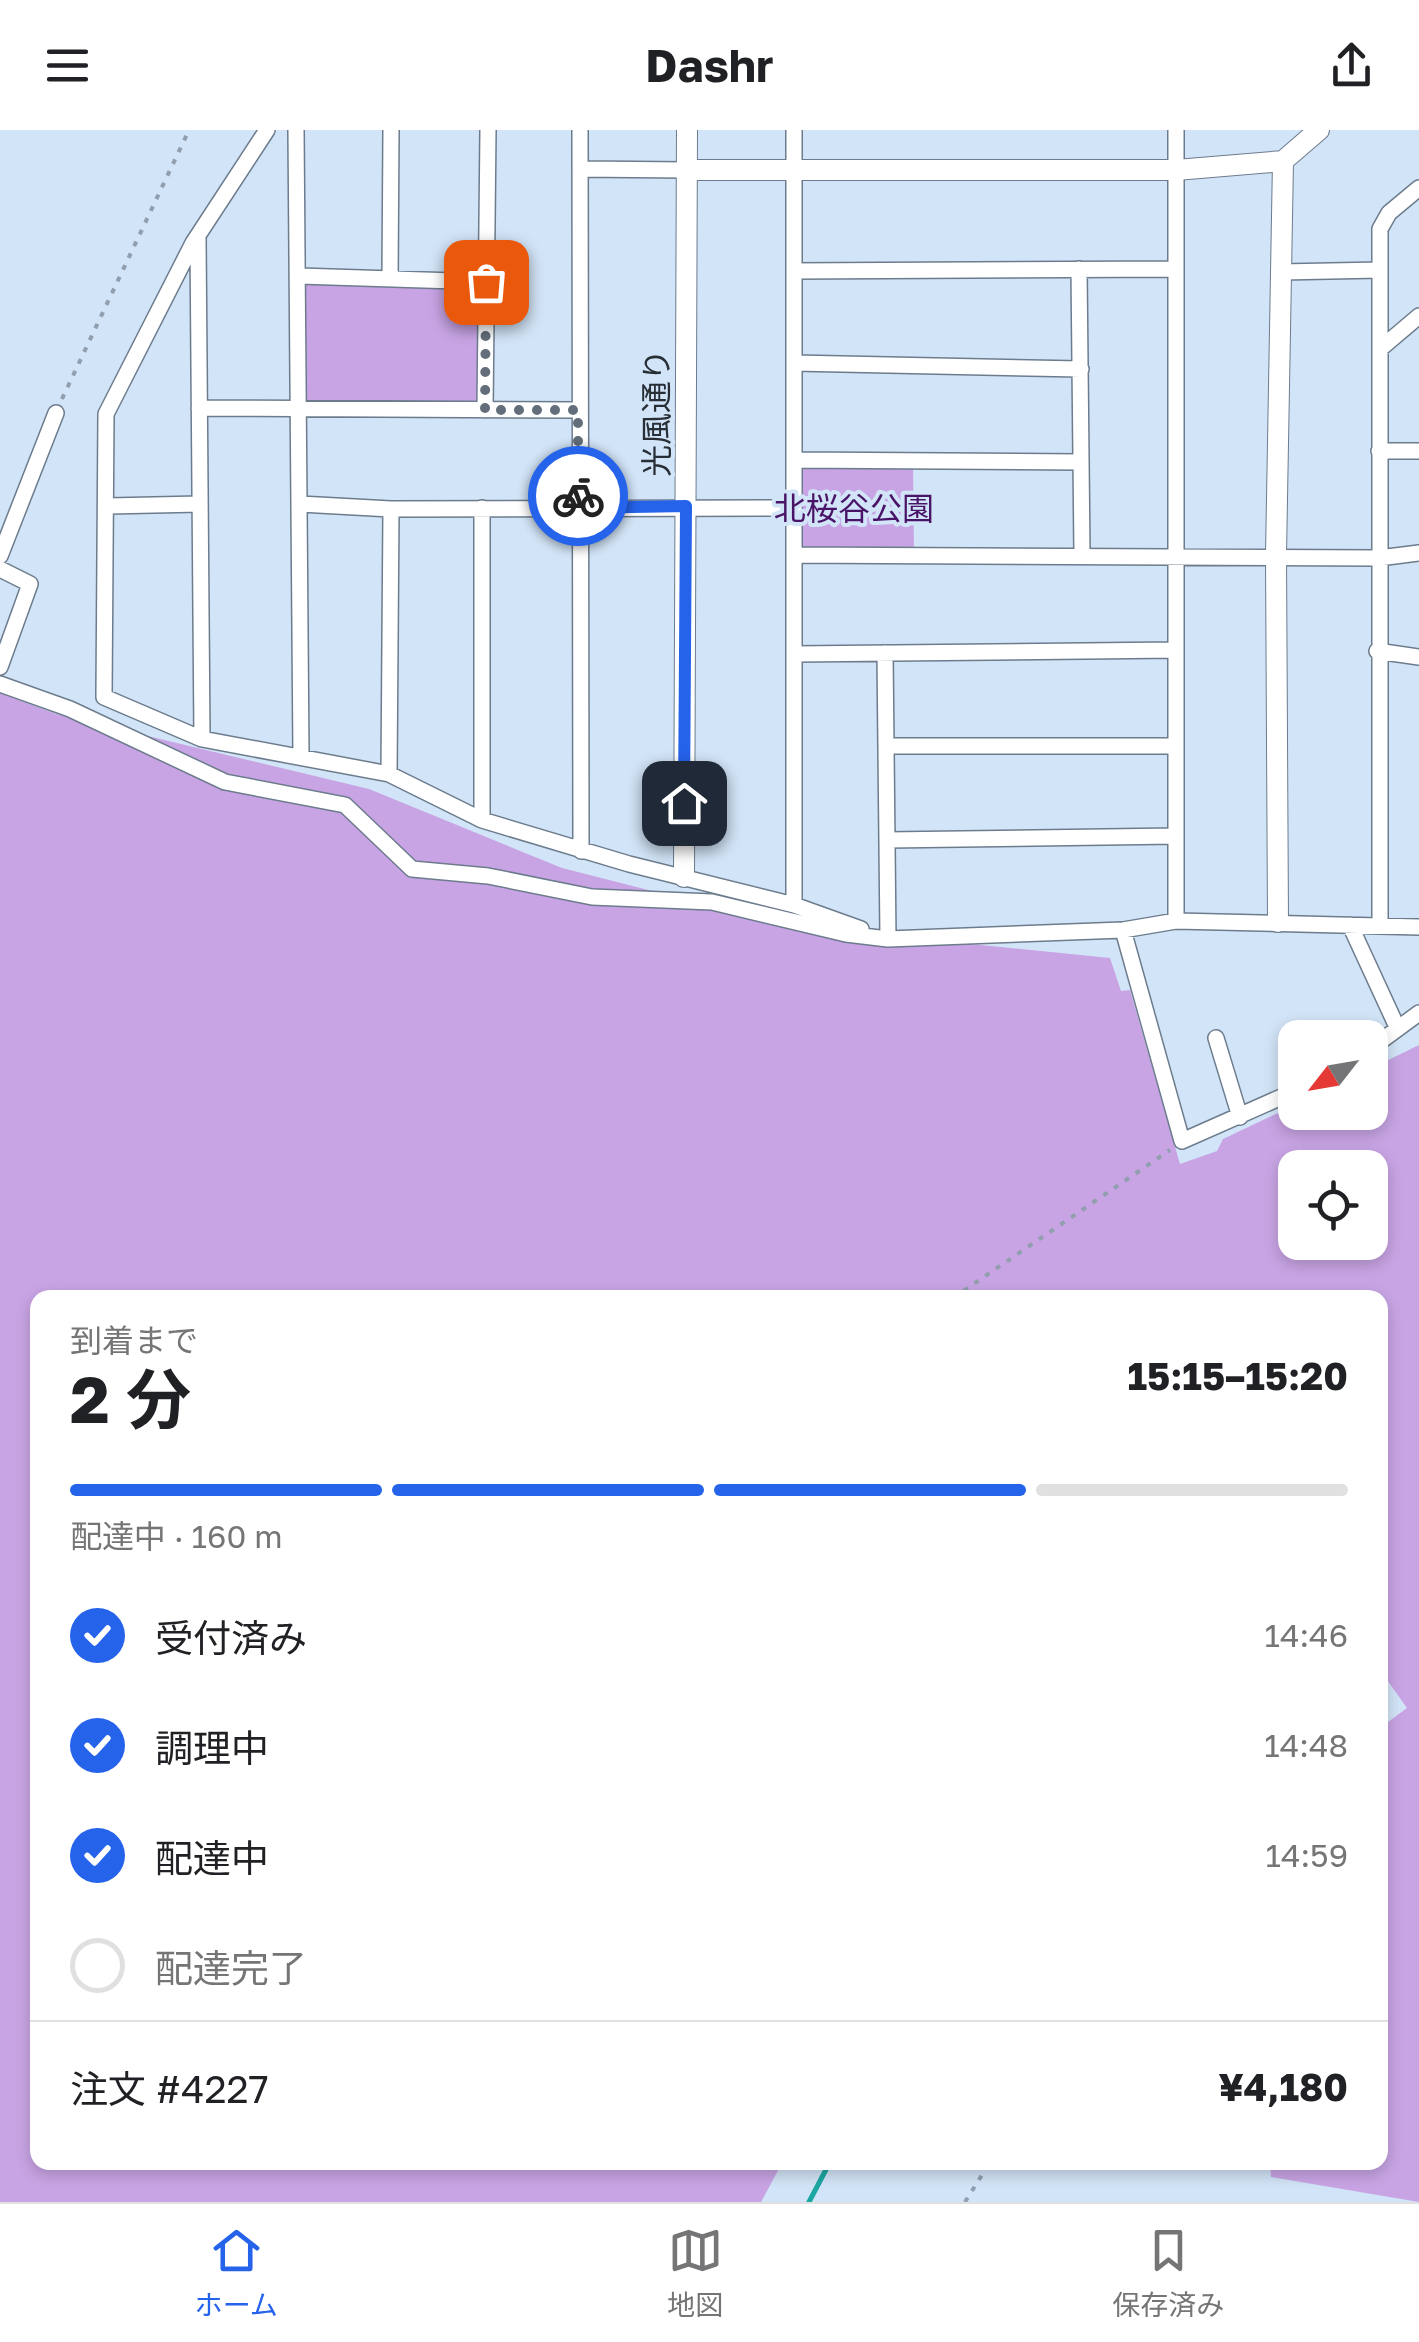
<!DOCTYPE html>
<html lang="ja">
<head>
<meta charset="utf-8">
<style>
	body { margin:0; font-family:"Golos Text","Noto Sans JP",sans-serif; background:#f6f6f6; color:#202124; height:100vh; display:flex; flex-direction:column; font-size:38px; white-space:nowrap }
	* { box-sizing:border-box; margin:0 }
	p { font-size:32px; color:#757577 }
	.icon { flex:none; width:55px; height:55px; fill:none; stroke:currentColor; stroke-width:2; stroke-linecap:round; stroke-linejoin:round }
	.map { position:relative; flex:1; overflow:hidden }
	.side { position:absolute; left:30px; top:1160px; width:1358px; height:880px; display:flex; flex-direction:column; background:#fff; border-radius:20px; box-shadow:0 5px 15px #0003 }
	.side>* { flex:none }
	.needle { width:65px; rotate:239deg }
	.controls { position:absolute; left:1278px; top:890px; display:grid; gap:20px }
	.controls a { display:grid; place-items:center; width:110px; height:110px; border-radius:20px; background:#fff; box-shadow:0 5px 15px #0003; font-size:50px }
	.pin { position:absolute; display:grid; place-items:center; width:85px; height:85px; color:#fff; margin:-42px; border-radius:20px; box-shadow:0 5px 15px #0006 }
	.courier { position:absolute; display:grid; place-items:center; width:100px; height:100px; margin:-50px; border:8px solid #2563eb; border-radius:50%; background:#fff; color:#222; box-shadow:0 2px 12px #0007 }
	.summary em { font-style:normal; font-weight:700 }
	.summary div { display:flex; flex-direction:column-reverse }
	.summary { display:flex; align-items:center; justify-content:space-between; height:170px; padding:0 40px }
	h1 { font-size:65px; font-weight:700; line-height:75px }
	.bar { display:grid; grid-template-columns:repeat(4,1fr); gap:15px 10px; align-content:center; height:120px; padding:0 40px }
	.bar i { height:12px; border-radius:8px; background:#e0e0e0 }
	.bar .selected { background:#2563eb }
	.bar p { grid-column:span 4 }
	.line { display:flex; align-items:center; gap:25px; padding:0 40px; border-top:2px solid #e0e0e0 }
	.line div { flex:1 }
	ol { padding:0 40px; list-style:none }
	li { display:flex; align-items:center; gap:30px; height:110px }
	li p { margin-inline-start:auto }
	li .icon { padding:10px; border-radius:50%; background:#2563eb; color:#fff; stroke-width:4 }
	li:last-child { color:#757577 }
	li i { width:55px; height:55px; border:5px solid #e0e0e0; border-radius:50% }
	header { display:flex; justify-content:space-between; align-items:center; height:130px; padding:0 40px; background:#fff; font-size:45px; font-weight:700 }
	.tab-bar { display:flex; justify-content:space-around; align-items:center; height:140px; border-top:2px solid #e0e0e0; background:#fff; font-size:28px; color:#757577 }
	.tab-bar a { display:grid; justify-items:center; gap:5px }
	.tab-bar .selected { color:#2563eb }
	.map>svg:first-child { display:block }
	.green { fill:#c8a4e4; fill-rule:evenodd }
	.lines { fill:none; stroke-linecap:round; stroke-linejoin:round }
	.stream { stroke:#1ca7a2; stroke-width:5 }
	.minor-casing { stroke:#6c7c8d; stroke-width:18 }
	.tertiary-casing { stroke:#6c7c8d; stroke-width:22 }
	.path { stroke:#909ead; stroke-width:4; stroke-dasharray:5 8; stroke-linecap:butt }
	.minor { stroke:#fff; stroke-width:15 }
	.tertiary { stroke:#fff; stroke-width:20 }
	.done { stroke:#636e7a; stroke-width:10; stroke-dasharray:0 18 }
	.route { stroke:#2563eb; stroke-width:12 }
	.labels { text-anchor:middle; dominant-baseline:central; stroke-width:8; stroke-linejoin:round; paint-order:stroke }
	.street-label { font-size:32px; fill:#272e36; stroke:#d2e4f7 }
	.park-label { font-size:32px; fill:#491367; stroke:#d2e4f7 }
</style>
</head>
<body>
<header><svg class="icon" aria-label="menu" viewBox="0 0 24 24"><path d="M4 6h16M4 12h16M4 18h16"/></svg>Dashr<svg class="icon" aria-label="share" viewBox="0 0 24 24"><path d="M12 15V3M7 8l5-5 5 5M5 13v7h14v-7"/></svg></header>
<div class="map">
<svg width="1419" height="2072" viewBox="0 0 1419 2072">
	<rect width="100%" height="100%" fill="#d2e4f7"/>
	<path class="green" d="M 300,146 L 486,152 L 485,280 L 298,278 Z
		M 794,330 L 913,331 L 914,425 L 794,425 Z
		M 0,563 L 56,584 L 369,659 L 562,738 L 790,796 L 1110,828 L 1121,861 L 1130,860 L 1180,1034 L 1217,1021 L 1223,1009 L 1295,975 L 1295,982 L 1370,982 L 1370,939 L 1419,915 L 1419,2072 L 1271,2047 L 1270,2033 L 1380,2032 L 1380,1598 L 1407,1578 L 1380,1540 L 1380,1168 L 38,1168 L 38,2032 L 782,2033 L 761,2072 L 0,2072 ZM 1295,1038 L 1370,1038 L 1370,1112 L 1295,1112 Z"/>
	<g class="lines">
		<path class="stream" d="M 809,2072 L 830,2032"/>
		<g class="minor-casing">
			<path id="minor" d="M 267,0 L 193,113 L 106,284 L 104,567 L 202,609 L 389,644 L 482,690 L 629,734 L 794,775 L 861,799
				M 296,0 L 301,626
				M 580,0 L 581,721
				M 794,0 L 794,775
				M 580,39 L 687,40
				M 198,108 L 202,609
				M 1079,139 L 1082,424
				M 794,141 L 1176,139
				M 1281,142 L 1380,140
				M 300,146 L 486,152
				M 390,149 L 391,0
				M 1380,219 L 1419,186
				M 794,233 L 1081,239
				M 199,278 L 578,280
				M 485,280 L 488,0
				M 1379,321 L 1419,321
				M 794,330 L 1081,332
				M 300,374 L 391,379 L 794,378
				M 108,376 L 200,374
				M 794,425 L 1379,428 L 1419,423
				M 0,426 L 56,283
				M 0,439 L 30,454 L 0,537
				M 1377,521 L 1419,527
				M 885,523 L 888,809
				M 794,524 L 1176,520
				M 0,554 L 70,579 L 225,652 L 345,675 L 412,739 L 488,746 L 592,767 L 712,772 L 846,804 L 888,809 L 1123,800 L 1176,791 L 1419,797
				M 886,616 L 1176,616
				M 389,644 L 391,379
				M 482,690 L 482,378
				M 887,710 L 1176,706
				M 1176,791 L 1176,0
				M 1380,794 L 1380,99 L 1389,83 L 1419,58
				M 1350,795 L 1397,897
				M 1123,800 L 1182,1011 L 1295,961
				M 1216,908 L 1240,987
				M 1370,919 L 1419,883"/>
		</g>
		<g class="tertiary-casing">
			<path id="tertiary" d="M 687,40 L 1176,40 L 1283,31 L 1319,0
				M 684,747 L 687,0
				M 1278,792 L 1276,425 L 1283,31"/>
		</g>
		<path class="path" d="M 62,269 L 189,0
			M 953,1168 L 1170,1020
			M 965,2072 L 982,2045 L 985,2032"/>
		<use href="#minor" class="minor"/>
		<use href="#tertiary" class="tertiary"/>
	</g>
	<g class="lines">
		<path class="done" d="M 486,152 L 485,280 L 578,280 L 578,366"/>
		<path class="route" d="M 578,366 L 578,378 L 686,376 L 684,673"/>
	</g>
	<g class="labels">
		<g class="street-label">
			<text transform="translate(656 283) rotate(-90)">光風通り</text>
		</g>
		<g class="park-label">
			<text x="854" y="378">北桜谷公園</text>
		</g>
	</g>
</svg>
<div class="controls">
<a><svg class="needle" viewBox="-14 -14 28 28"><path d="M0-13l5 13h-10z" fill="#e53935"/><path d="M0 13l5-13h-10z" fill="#757577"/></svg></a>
<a><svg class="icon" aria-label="locate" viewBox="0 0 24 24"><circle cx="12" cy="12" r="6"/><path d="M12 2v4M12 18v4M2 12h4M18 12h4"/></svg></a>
</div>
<div class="pin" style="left:486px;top:152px;background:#ea580c"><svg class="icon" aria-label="bag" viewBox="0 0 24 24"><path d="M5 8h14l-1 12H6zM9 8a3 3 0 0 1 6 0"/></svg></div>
<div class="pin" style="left:684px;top:673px;background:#1f2937"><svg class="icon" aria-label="home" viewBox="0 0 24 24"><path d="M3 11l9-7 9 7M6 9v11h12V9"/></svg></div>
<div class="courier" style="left:578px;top:366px"><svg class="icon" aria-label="bike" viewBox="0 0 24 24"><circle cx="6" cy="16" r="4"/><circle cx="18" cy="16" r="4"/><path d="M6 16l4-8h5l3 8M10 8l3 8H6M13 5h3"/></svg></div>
<section class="side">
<div class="summary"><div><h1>2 分</h1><p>到着まで</p></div><em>15:15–15:20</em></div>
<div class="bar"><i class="selected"></i><i class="selected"></i><i class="selected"></i><i></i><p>配達中 · 160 m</p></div>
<ol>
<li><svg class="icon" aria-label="check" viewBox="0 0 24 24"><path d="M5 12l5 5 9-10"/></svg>受付済み<p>14:46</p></li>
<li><svg class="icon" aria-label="check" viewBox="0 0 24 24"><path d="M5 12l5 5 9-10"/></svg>調理中<p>14:48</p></li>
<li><svg class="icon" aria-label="check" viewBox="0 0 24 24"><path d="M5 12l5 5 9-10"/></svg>配達中<p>14:59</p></li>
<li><i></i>配達完了</li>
</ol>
<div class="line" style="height:130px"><div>注文 #4227</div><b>¥4,180</b></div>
</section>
</div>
<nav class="tab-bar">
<a class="selected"><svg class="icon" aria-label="home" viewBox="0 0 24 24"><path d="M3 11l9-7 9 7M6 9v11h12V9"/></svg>ホーム</a>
<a><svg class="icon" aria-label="map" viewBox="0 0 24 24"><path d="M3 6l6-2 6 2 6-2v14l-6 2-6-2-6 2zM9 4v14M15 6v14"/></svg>地図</a>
<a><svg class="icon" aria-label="saved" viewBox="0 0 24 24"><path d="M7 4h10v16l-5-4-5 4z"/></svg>保存済み</a>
</nav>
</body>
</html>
